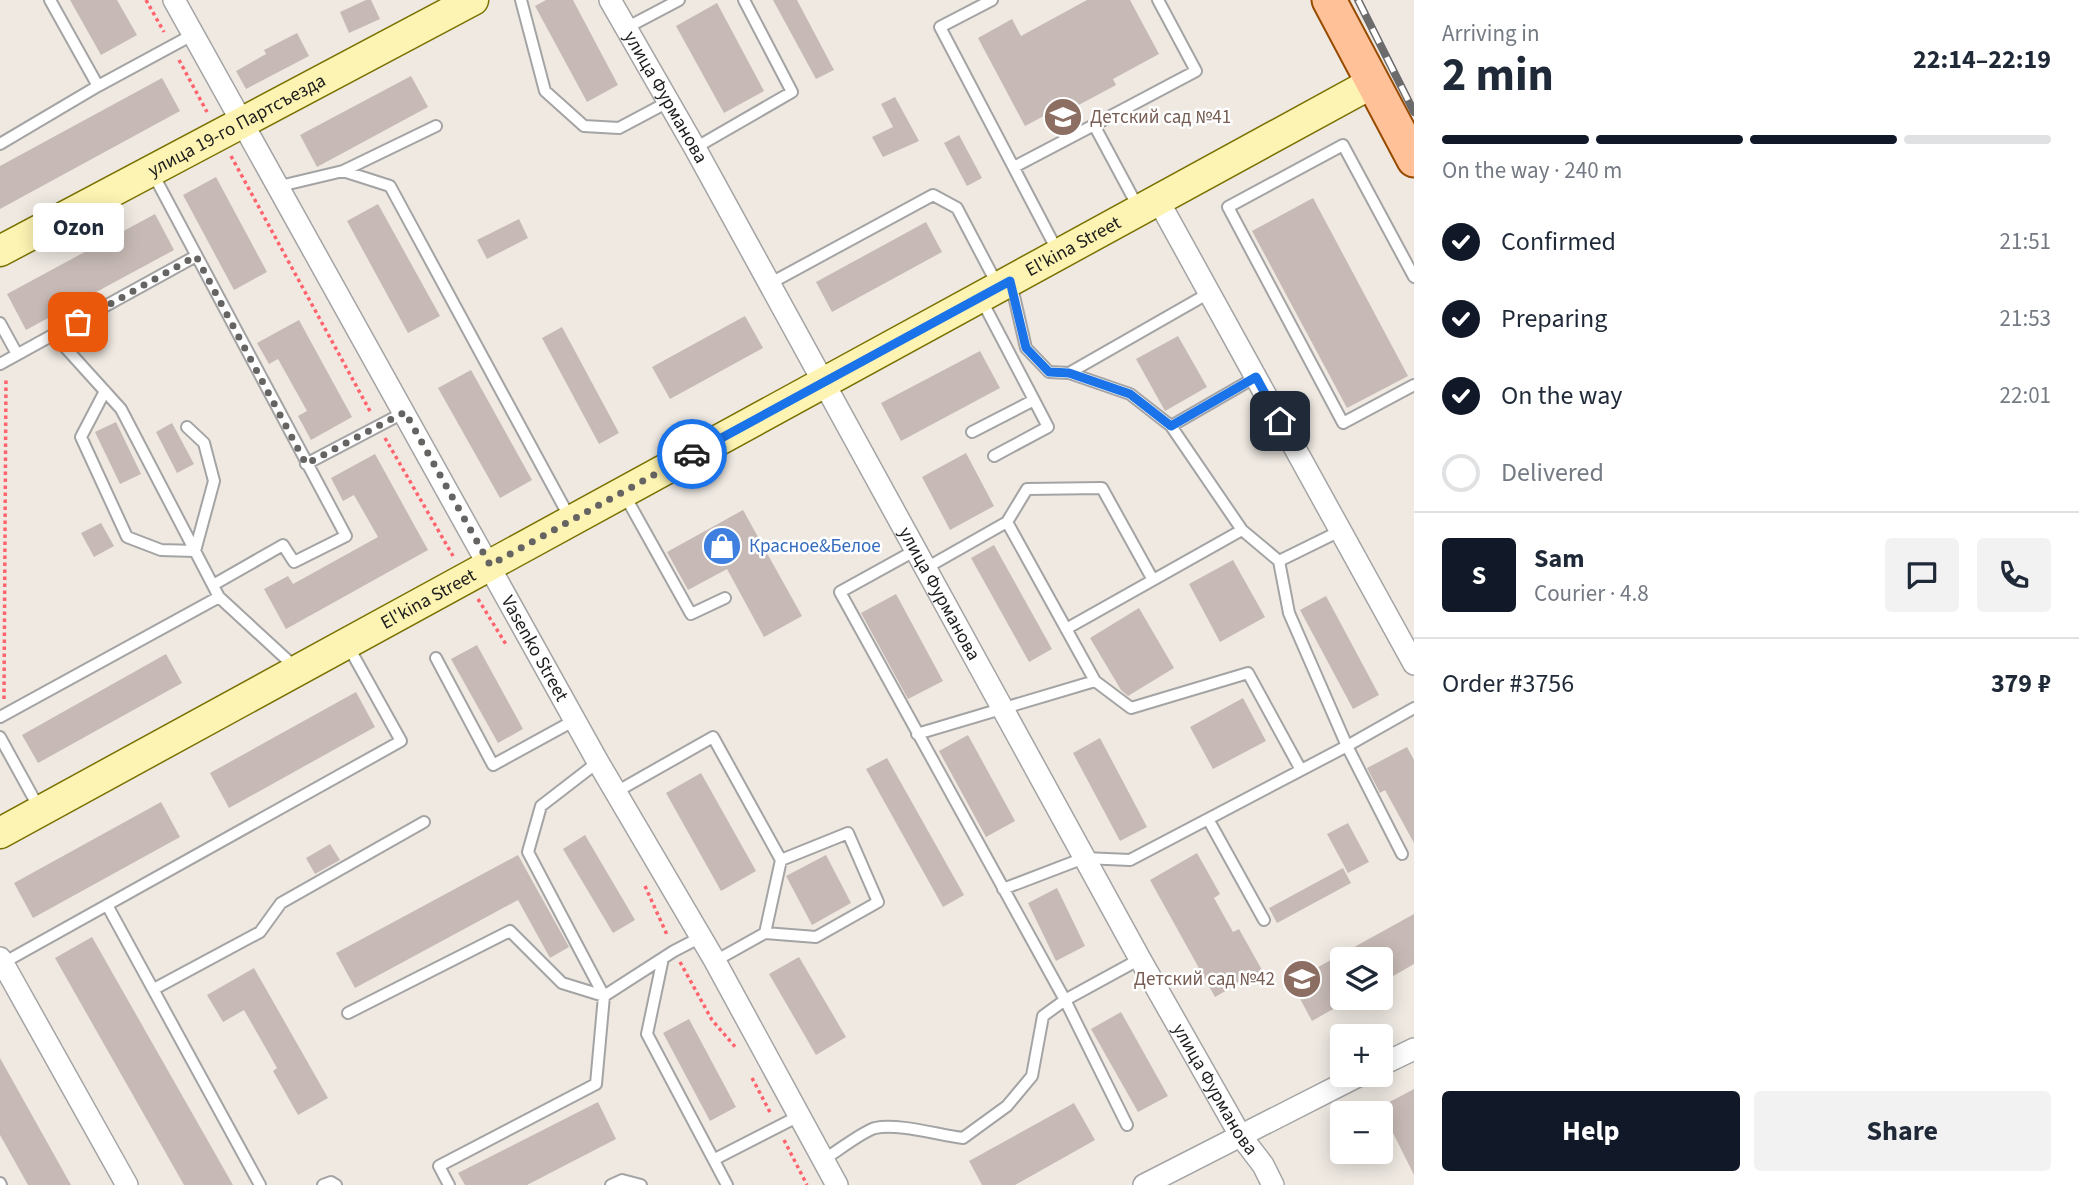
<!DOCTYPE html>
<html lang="en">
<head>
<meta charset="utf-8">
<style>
	body { margin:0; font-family:"Source Sans 3",sans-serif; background:#f2f2f3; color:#1f2937; height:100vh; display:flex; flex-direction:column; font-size:26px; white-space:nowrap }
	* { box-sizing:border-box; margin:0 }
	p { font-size:23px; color:#747a83 }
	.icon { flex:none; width:38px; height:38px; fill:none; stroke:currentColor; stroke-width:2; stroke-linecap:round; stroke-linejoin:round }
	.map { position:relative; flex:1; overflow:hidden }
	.side { display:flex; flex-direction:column; background:#fff; width:665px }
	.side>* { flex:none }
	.controls { position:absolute; left:1330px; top:947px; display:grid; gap:14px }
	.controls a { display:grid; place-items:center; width:63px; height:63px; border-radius:7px; background:#fff; box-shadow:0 4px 18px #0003; font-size:35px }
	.pin { position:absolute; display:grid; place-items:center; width:60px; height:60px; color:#fff; margin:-30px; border-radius:14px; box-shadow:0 4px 10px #0006 }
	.courier { position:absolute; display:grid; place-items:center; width:70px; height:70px; margin:-35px; border:5px solid #1a73e8; border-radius:50%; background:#fff; color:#222; box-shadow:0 2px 9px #0007 }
	.bubble { position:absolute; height:49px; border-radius:7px; background:#fff; box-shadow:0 4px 18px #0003; font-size:23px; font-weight:700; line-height:49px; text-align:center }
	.summary em { font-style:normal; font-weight:700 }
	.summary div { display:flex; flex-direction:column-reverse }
	.summary { display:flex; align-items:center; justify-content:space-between; height:119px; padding:0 28px }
	h1 { font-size:46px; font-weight:700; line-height:52px }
	.bar { display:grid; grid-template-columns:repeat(4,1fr); gap:10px 7px; align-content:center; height:84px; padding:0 28px }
	.bar i { height:9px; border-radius:5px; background:#e0e1e3 }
	.bar .current { background:#111827 }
	.bar p { grid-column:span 4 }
	.line { display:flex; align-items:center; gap:18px; padding:0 28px; border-top:2px solid #e0e1e3 }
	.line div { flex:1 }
	.round { display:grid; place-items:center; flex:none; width:74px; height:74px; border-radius:7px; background:#f2f2f3 }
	ol { padding:0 28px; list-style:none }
	li { display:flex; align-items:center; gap:21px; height:77px }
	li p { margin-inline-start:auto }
	li .icon { padding:7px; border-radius:50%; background:#111827; color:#fff; stroke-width:4 }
	li:last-child { color:#747a83 }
	li i { width:38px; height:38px; border:4px solid #e0e1e3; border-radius:50% }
	.button { display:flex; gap:14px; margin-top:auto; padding:14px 28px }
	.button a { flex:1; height:80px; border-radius:7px; background:#111827; color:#fff; font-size:28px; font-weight:700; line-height:80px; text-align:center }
	.button a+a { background:#f2f2f3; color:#1f2937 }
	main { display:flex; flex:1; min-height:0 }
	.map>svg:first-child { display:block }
	.building { fill:#c7bab6 }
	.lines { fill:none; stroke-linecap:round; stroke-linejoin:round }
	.lane-casing { stroke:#a4a4a4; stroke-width:14 }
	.street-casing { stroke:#a4a4a4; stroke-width:24 }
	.secondary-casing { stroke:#797100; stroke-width:33 }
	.primary-casing { stroke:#974b00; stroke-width:37 }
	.path { stroke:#ff646e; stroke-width:3.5; stroke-dasharray:3.5 3.5; stroke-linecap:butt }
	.lane { stroke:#fff; stroke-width:10 }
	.street { stroke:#fff; stroke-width:21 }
	.secondary { stroke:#fdf4b3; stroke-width:30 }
	.primary { stroke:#ffc198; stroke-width:33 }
	.rail-casing { stroke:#6b6b6b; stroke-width:8 }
	.rail { stroke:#fff; stroke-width:5; stroke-dasharray:16; stroke-linecap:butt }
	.done { stroke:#666462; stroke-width:7; stroke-dasharray:0 12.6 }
	.route { stroke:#1a73e8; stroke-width:9 }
	.labels { text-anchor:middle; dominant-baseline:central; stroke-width:5; stroke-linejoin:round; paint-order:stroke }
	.street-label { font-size:19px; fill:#1d1d1d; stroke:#fff }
	.education-label { font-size:19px; fill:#785e54; stroke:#fff; text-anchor:start }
	.shop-label { font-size:19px; fill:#366cbe; stroke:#fff; text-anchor:start }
</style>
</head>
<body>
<main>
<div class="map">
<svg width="1414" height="1185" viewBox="0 0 1414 1185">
	<rect width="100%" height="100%" fill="#efe9e2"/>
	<path class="building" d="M 70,0 L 117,0 L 137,35 L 101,55 Z
		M 366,0 L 371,0 L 380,19 L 349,33 L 340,12 Z
		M 546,0 L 573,0 L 618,85 L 587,102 L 535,6 Z
		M 773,0 L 797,0 L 834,70 L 816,79 Z
		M 1087,0 L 1130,0 L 1159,54 L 1113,79 L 1116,85 L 1075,107 L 1072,101 L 1025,126 L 978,38 L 1012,19 L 1021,36 Z
		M 717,3 L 764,91 L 724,113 L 676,26 Z
		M 297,33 L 309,56 L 246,89 L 236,71 L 266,54 L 264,50 Z
		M 411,76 L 428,107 L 317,167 L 300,135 Z
		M 162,78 L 180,111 L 0,209 L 0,166 Z
		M 895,97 L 919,141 L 883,157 L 872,137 L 893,127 L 881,104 Z
		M 959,135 L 982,178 L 967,186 L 944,143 Z
		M 216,177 L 267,272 L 234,290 L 183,195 Z
		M 1313,198 L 1408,376 L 1347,408 L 1252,231 Z
		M 378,204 L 440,316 L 408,333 L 347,221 Z
		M 155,214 L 174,250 L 26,330 L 7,294 Z
		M 519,219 L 528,238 L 487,259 L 477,240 Z
		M 926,222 L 942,252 L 832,312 L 816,282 Z
		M 745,316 L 763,348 L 670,399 L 652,367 Z
		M 299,320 L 352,417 L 311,440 L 298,416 L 307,411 L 278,359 L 269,364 L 257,343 Z
		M 562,327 L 619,433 L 599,444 L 542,338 Z
		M 1178,336 L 1207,387 L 1165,411 L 1136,359 Z
		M 980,351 L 1000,388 L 901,441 L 881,403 Z
		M 471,370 L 532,480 L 500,498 L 438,388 Z
		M 116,422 L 141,474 L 120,484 L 95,432 Z
		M 172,423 L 194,464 L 177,473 L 156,432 Z
		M 966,453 L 994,506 L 950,530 L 922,477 Z
		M 375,454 L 428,550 L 286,629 L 264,589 L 288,576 L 293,584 L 378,537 L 354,495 L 343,501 L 331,478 Z
		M 743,510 L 802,616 L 764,637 L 727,569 L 688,590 L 667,552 Z
		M 101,523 L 114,546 L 94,557 L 81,533 Z
		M 994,545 L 1052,649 L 1029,662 L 971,558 Z
		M 1233,560 L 1265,617 L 1220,642 L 1189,584 Z
		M 896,594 L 943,681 L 908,699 L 861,613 Z
		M 1326,596 L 1379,695 L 1353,709 L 1300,610 Z
		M 1139,608 L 1174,668 L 1128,696 L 1121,690 L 1090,638 Z
		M 477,645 L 523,729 L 498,743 L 451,659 Z
		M 166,654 L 182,683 L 38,763 L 22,735 Z
		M 356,692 L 375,727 L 229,808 L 210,773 Z
		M 1243,698 L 1266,741 L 1213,769 L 1190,727 Z
		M 968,735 L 1015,821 L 986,837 L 939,751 Z
		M 1100,738 L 1147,827 L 1120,841 L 1073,753 Z
		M 1407,747 L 1414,760 L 1414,843 L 1385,790 L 1380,793 L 1367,768 Z
		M 887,758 L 964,895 L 943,907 L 866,769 Z
		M 701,773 L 756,871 L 721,891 L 666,793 Z
		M 161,802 L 180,837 L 33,918 L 14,883 Z
		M 1348,823 L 1369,862 L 1348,873 L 1327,834 Z
		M 585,835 L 635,920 L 613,933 L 563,849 Z
		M 330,844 L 340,860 L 315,874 L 306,858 Z
		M 1197,853 L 1220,894 L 1214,898 L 1233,932 L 1239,929 L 1262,970 L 1215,997 L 1150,880 Z
		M 518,855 L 569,947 L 550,958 L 518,900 L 355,988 L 336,953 Z
		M 826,855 L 851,903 L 812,925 L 786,876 Z
		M 1343,868 L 1351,883 L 1277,923 L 1269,908 Z
		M 1057,888 L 1085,946 L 1056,961 L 1028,903 Z
		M 1414,914 L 1414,964 L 1381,983 L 1381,959 L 1342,959 L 1342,1004 L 1312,1021 L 1291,982 Z
		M 92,937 L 233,1185 L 184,1185 L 55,958 Z
		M 799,957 L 846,1037 L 816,1055 L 769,974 Z
		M 254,968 L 328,1098 L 298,1115 L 273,1071 L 277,1068 L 244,1010 L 223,1022 L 207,995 Z
		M 1121,1012 L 1168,1096 L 1138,1112 L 1091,1029 Z
		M 689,1019 L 736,1107 L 710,1121 L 663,1033 Z
		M 0,1058 L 71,1185 L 28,1185 L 0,1135 Z
		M 1414,1089 L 1414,1175 L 1380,1107 Z
		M 598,1102 L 616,1139 L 527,1185 L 465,1185 L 458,1173 Z
		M 1074,1103 L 1095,1140 L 1015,1185 L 982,1185 L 969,1161 Z"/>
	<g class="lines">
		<g class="lane-casing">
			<path id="lane" d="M 50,0 L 98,86
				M 521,0 L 545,91 L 584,126 L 619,128 L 668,102
				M 992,0 L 940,27 L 1058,252
				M 626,28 L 679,0
				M 0,144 L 98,86 L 194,34
				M 695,148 L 792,92 L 744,0
				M 1014,167 L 1094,125
				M 343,171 L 436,126
				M 152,172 L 346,536 L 294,562 L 283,545 L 213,585
				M 280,186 L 343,171 L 390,186 L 571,520
				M 1138,207 L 1094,125 L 1196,71 L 1158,0
				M 1414,277 L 1343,145 L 1228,207 L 1343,423 L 1414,385
				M 1011,283 L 1026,348 L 1049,372 L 1069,373
				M 769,284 L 933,195 L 957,208 L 998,286
				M 1209,293 L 1069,373 L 1130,394 L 1171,426 L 1242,530 L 1279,561 L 1289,613 L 1347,746 L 1402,854
				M 0,323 L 17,354
				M 54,335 L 121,409 L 219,597 L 296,668
				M 0,364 L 196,256
				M 105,391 L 81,437 L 127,537 L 161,550 L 195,551 L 214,481 L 204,443 L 187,427
				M 1171,426 L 1256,377
				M 972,432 L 1034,400 L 981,299
				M 994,456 L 1048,427 L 1034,400
				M 306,464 L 405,412
				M 624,494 L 691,614 L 725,598
				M 1007,522 L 1027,489 L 1102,488 L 1153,580
				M 916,550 L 840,592 L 1065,1000 L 1127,1125
				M 1279,561 L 1340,531
				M 926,568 L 1007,522 L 1095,681
				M 1066,629 L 1242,530
				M 436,658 L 493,765 L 575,720
				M 0,717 L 219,597
				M 917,734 L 1095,681 L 1131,708 L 1248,673 L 1301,770
				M 0,737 L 39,808
				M 616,792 L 713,737 L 781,860 L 765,933 L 715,961
				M 1208,819 L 1264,920
				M 1003,889 L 1084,858 L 1130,860 L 1347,746 L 1414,708
				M 107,905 L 260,1185
				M 765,933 L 816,937 L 878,902 L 848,833 L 781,860
				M 663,958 L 647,1034 L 727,1185
				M 3,963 L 401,741 L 347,644
				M 154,989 L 260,932 L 281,903 L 424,822
				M 348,1013 L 510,931 L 562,983 L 604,996 L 674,951 L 701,937
				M 715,1159 L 799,1116
				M 823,1160 C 835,1153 863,1131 875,1128 C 899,1123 938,1135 963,1138 L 1007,1106 L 1032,1076 L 1043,1016 L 1065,1000 L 1140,959
				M 0,1183 L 1,1185
				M 323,1185 L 331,1182 L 336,1185
				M 449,1185 L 439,1166 L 596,1084 L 604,996 L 528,852 L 541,806 L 598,762
				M 611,1185 L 622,1180 L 641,1185"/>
		</g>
		<g class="street-casing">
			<g id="street">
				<path id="s1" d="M 174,0 L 598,762 L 715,961 L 837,1185"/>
				<path id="s2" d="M 610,0 L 695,148 L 1140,959 L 1240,1135 L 1263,1165 L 1273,1185"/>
				<path d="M 1158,200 L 1414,664"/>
				<path d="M 0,958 L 127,1185"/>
				<path d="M 1381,1065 L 1414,1049"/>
				<path d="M 1144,1185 L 1362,1074"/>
			</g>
		</g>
		<g class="secondary-casing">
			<g id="secondary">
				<path id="s3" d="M 0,251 L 473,0"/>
				<path id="s4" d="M 0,833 L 1372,83"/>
			</g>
		</g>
		<g class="primary-casing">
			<path id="primary" d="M 1329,0 L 1414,160"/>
		</g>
		<path class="path" d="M 146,0 L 164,32
			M 179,60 L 207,112
			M 231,156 L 371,413
			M 385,438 L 453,556
			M 478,599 L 507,646
			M 4,699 L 6,378
			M 645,886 L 668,937
			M 680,962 L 712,1020 L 737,1049
			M 752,1078 L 771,1114
			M 784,1140 L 807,1185"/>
		<use href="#lane" class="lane"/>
		<use href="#street" class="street"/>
		<use href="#secondary" class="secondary"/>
		<use href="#primary" class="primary"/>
		<g class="rail-casing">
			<path id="rail" d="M 1358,0 L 1414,112"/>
		</g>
		<use href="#rail" class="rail"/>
	</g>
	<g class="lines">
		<path class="done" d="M 78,322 L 196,256 L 306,464 L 405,412 L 490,565 L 692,454"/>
		<path class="route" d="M 692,454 L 1010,281 L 1026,348 L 1049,372 L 1069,373 L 1130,394 L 1171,426 L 1256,377 L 1280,421"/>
	</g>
	<defs>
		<g id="school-disc" transform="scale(2.0125)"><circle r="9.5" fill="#8d6e63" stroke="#fff"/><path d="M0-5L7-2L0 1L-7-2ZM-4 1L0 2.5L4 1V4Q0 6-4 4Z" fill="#fff"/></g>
		<g id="shop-disc" transform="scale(2.0125)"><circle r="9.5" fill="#3f7fe0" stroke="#fff"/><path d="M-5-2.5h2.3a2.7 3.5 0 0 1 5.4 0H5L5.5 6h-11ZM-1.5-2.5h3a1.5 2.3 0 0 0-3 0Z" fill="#fff"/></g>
	</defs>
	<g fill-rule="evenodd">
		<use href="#school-disc" x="1063" y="117"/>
		<use href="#shop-disc" x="722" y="546"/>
		<use href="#school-disc" x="1302" y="979"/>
	</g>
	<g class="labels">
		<g class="street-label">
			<text stroke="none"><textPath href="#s2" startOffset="112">улица Фурманова</textPath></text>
			<text stroke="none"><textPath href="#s3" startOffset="268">улица 19-го Партсъезда</textPath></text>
			<text stroke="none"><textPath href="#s4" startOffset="1223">El'kina Street</textPath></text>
			<text stroke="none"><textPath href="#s2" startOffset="679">улица Фурманова</textPath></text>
			<text stroke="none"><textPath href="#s4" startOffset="488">El'kina Street</textPath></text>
			<text stroke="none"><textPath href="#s1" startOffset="742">Vasenko Street</textPath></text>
			<text stroke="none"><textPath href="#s2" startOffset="1246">улица Фурманова</textPath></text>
		</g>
		<g class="education-label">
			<text x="1090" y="117">Детский сад №41</text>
			<text x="1275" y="979" text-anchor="end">Детский сад №42</text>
		</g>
		<g class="shop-label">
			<text x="749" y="546">Красное&amp;Белое</text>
		</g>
	</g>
</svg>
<div class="controls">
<a><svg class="icon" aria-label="layers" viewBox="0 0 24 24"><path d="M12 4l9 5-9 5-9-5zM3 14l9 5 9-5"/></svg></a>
<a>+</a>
<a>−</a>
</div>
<div class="pin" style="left:78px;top:322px;background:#ea580c"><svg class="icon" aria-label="bag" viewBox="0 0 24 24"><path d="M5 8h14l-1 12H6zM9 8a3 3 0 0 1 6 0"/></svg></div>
<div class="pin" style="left:1280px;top:421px;background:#1f2937"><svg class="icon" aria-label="home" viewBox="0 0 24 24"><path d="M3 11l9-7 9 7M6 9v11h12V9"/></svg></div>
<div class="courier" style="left:692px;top:454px"><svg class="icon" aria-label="car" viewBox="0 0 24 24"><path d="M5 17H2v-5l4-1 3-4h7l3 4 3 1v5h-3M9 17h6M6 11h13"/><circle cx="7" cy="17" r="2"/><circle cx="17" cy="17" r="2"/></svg></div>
<div class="bubble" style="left:33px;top:203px;width:91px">Ozon</div>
</div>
<section class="side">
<div class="summary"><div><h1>2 min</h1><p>Arriving in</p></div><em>22:14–22:19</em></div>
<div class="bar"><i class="current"></i><i class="current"></i><i class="current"></i><i></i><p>On the way · 240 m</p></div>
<ol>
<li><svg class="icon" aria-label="check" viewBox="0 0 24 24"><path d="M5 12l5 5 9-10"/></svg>Confirmed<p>21:51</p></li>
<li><svg class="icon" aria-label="check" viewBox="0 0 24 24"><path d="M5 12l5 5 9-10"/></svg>Preparing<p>21:53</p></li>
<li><svg class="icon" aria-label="check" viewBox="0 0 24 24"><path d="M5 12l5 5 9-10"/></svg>On the way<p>22:01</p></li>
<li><i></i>Delivered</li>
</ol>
<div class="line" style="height:126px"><b class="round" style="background:#111827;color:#fff">S</b><div><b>Sam</b><p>Courier · 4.8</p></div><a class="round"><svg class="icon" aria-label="chat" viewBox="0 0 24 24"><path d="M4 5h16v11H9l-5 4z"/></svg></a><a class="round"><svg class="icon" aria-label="phone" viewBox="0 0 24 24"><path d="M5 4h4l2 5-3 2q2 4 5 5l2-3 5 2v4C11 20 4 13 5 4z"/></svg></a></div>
<div class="line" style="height:91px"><div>Order #3756</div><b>379 ₽</b></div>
<div class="button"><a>Help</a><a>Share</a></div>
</section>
</main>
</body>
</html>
